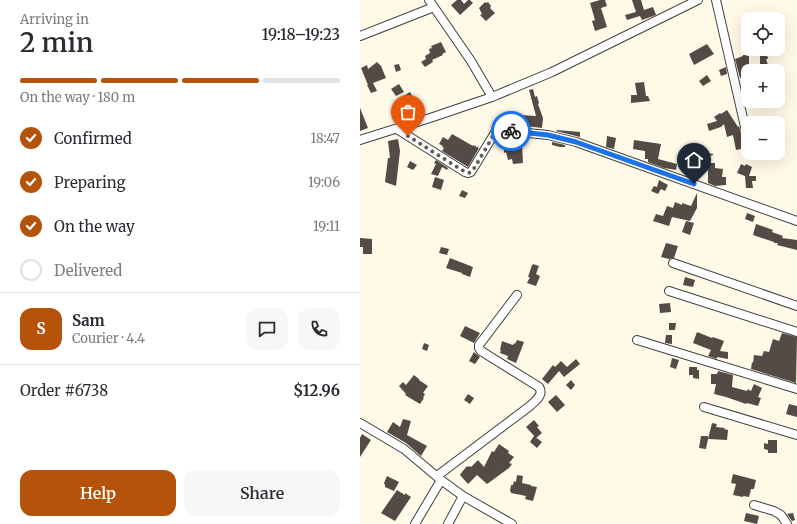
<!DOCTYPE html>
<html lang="en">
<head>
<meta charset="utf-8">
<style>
	body { margin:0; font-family:Merriweather,serif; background:#f7f7f7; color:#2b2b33; height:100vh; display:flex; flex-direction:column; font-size:15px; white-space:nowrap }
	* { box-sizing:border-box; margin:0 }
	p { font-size:13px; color:#7c7c81 }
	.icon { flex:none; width:22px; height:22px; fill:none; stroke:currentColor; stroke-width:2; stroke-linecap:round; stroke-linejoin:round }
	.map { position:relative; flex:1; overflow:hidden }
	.side { display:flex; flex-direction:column; background:#fff; width:360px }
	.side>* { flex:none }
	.buttons { position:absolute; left:381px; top:12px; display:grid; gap:8px }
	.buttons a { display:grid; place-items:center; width:44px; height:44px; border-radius:8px; background:#fff; box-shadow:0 4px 16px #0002; font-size:20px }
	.pin { position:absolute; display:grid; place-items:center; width:34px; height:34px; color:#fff; margin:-41px -17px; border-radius:50% 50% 50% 0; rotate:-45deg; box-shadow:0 0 4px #0007 }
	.pin .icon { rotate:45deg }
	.courier { position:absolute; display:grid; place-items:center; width:40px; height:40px; margin:-20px; border:3px solid #1a73e8; border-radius:50%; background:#fff; color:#222; box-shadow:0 1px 5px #0007 }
	.summary em { font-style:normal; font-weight:600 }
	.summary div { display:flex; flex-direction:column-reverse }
	.summary { display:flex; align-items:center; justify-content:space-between; height:68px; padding:0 20px }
	h1 { font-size:26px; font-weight:600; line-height:30px }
	.bar { display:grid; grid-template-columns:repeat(4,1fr); gap:6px 4px; align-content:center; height:48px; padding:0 20px }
	.bar i { height:5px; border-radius:3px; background:#e1e1e2 }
	.bar .active { background:#b45309 }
	.bar p { grid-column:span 4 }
	.line { display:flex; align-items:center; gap:10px; padding:0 20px; border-top:1px solid #e1e1e2 }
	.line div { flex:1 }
	.round { display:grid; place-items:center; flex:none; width:42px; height:42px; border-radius:12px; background:#f7f7f7 }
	ol { padding:0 20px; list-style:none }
	li { display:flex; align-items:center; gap:12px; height:44px }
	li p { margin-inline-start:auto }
	li .icon { padding:4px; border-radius:50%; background:#b45309; color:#fff; stroke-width:4 }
	li:last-child { color:#7c7c81 }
	li i { width:22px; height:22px; border:2px solid #e1e1e2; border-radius:50% }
	.action { display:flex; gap:8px; margin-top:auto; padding:8px 20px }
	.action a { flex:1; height:46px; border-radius:12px; background:#b45309; color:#fff; font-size:16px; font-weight:600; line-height:46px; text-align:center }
	.action a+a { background:#f7f7f7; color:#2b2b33 }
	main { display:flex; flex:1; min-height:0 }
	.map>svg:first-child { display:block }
	.building { fill:#544a46 }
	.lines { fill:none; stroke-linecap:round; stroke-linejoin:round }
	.street-casing { stroke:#3e3e3e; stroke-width:10 }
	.street { stroke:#fff; stroke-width:8 }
	.done { stroke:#605e58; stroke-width:4; stroke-dasharray:0 7.2 }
	.route { stroke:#1a73e8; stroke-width:5 }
</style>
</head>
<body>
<main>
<section class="side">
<div class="summary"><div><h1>2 min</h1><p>Arriving in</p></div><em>19:18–19:23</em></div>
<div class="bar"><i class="active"></i><i class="active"></i><i class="active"></i><i></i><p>On the way · 180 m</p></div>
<ol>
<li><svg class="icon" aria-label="check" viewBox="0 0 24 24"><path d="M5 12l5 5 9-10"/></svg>Confirmed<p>18:47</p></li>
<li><svg class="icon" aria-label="check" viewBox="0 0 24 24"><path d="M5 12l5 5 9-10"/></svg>Preparing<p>19:06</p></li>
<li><svg class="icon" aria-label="check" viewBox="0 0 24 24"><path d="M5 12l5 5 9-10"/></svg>On the way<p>19:11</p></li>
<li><i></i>Delivered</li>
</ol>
<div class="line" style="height:72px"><b class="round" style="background:#b45309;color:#fff">S</b><div><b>Sam</b><p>Courier · 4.4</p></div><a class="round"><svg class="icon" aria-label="chat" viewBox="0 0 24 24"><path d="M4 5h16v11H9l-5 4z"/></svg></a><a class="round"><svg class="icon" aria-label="phone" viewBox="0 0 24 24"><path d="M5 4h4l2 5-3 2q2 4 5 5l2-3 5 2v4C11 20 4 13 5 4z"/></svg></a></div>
<div class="line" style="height:52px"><div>Order #6738</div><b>$12.96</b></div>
<div class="action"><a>Help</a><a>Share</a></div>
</section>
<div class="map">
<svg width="437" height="524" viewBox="0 0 437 524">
	<rect width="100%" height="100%" fill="#fff9e8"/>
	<path class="building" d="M 97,0 L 101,0 L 104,4 L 108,0 L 110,0 L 113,3 L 100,15 L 91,5 Z
		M 240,0 L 245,0 L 247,6 L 241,8 L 247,27 L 235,31 L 232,21 L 235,20 L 230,3 Z
		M 272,0 L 281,0 L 284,10 L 293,7 L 296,15 L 282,20 L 280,16 L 267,20 L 265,15 L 276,12 Z
		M 125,2 L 126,3 L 128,2 L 131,6 L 130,8 L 135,13 L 126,21 L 120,15 L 122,14 L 119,8 Z
		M 81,42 L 86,52 L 82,54 L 83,55 L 72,60 L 73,62 L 65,67 L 61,62 L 66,59 L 65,56 L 70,53 L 69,49 L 72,48 L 71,46 Z
		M 347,44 L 354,54 L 334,65 L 329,54 Z
		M 399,49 L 406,49 L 408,59 L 406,59 L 410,71 L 400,71 L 400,56 Z
		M 383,55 L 389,55 L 389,71 L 388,75 L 387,75 L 387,78 L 380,78 L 375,59 L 383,56 Z
		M 17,62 L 21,66 L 26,78 L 13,83 L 17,91 L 11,93 L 7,85 L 8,85 L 1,68 L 7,65 L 8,69 Z
		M 39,64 L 41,70 L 36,72 L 34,65 Z
		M 366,67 L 367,74 L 361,76 L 359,70 Z
		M 347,75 L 351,81 L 343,86 L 339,81 Z
		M 284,82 L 286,96 L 288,96 L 290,101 L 271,103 L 271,95 L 277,95 L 275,83 Z
		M 39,84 L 44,92 L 36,96 L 31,89 Z
		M 173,89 L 175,97 L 177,96 L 179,103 L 178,104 L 183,118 L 182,128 L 158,125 L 158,123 L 155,123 L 155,117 L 159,118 L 159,115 L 176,116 L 169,90 Z
		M 50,92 L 59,110 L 52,113 L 47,103 L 48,103 L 44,96 Z
		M 0,108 L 8,128 L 0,131 Z
		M 367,110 L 378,127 L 379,126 L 383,141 L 385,144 L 386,148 L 376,150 L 373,135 L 367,137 L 364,124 L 361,127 L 349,131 L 347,124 L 357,121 L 354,117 L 360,113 L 361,114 Z
		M 197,130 L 220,132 L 220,137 L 196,131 Z
		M 92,134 L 113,146 L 113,145 L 119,148 L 108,167 L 82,151 L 84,148 L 82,147 L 83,146 L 79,144 L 83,137 L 88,140 Z
		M 142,136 L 159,138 L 160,145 L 162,145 L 163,163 L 153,164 L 152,159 L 148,160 L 146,152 L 144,153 L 144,148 L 142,149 Z
		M 247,136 L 256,138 L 254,149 L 246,147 Z
		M 38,139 L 40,151 L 36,186 L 25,182 L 28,158 L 30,158 L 28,141 Z
		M 274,140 L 301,144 L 298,159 L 317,164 L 316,170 L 304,168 L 288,162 L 288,159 L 285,159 L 285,151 L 273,149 Z
		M 192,142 L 205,145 L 205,147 L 200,147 L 192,145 Z
		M 331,150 L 339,152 L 353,154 L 353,155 L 349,156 L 349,163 L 355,163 L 355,168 L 363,169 L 362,177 L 366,177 L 366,185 L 355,186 L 348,183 L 348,166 L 336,165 L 337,178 L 333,178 L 328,176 L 327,151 L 331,152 Z
		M 76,160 L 88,168 L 87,170 L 82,167 L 78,176 L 71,174 L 76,164 L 74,163 Z
		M 50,161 L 57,165 L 53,170 L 47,167 Z
		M 381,164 L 385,166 L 386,164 L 392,167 L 389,176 L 396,176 L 396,181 L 392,181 L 393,188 L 386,188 L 385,176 L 377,173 Z
		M 75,177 L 84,180 L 81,190 L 72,187 Z
		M 299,180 L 308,185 L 305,191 L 301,189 L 298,194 L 291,191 L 294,186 L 297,187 Z
		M 102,190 L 108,193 L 105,198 L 99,196 Z
		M 337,193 L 337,208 L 330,221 L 312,217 L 309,226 L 293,221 L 296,214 L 303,216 L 307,206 L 313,208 L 315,202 L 322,205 L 322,203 L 331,206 Z
		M 387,213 L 395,216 L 393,222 L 385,219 Z
		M 326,221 L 334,223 L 330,235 L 322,232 Z
		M 396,224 L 413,230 L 412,232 L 423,236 L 422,238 L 437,240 L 437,250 L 417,245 L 418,243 L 414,243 L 414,242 L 393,235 Z
		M 0,238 L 12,239 L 12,254 L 3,254 L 3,247 L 0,247 Z
		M 306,243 L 318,246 L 314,258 L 312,258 L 309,259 L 301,257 Z
		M 81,247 L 89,249 L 87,255 L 79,253 Z
		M 90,258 L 113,267 L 110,277 L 102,274 L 102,273 L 86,268 Z
		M 173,264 L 179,266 L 176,274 L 180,276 L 176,286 L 167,283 L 170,277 L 168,277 L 172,265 L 173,265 Z
		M 325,277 L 335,280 L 333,287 L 323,285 Z
		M 310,303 L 311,312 L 300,313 L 299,304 Z
		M 309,323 L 316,323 L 315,330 L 309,330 Z
		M 105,326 L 120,333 L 114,343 L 100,336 Z
		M 337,332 L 352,338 L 353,337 L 364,341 L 360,351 L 368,352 L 368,359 L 357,357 L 357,359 L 348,356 L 351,350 L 333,343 Z
		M 422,333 L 437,337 L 436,383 L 391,369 L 392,362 L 393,363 L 394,355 L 402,356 L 404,351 L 409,352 L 413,339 L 419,341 Z
		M 306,335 L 312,335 L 312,344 L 305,343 Z
		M 157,340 L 164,342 L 156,363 L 147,359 L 148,356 L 140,353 L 141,350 L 140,350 L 142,341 L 153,345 L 154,343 L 155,344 Z
		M 64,343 L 69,345 L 67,351 L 62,349 Z
		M 114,352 L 120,357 L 115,364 L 109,361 Z
		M 312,358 L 319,360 L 316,369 L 310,367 Z
		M 216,359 L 220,364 L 204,377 L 199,371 L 188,384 L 182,379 L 193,365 L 195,367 L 201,361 L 207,367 Z
		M 329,367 L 337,367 L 337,370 L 339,370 L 339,379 L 333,378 L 333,375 L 329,375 Z
		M 358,371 L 373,375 L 372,387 L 387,391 L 388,389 L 391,391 L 394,384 L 402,388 L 398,397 L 401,398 L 398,406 L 387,403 L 386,404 L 366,397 L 354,394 L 356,384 L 351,384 L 351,374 L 357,374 Z
		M 54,375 L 59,379 L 59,380 L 68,386 L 63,393 L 65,394 L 63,398 L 64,398 L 60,404 L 45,395 L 46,394 L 39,386 L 43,382 L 46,385 Z
		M 211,380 L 215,385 L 211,390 L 206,385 Z
		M 108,394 L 114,398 L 110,404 L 104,400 Z
		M 196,395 L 205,405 L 197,412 L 188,402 Z
		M 429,404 L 437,406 L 437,417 L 426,414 Z
		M 43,419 L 51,421 L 47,435 L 67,446 L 61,456 L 46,443 L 27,432 L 33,422 L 40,427 Z
		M 174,420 L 179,426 L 177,427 L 182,433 L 176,438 L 166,427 Z
		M 352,423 L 357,424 L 356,427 L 365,428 L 364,429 L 368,430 L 367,440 L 348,439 L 346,449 L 339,448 L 341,436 L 348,436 L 348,439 Z
		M 2,434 L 11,440 L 0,457 L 0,438 Z
		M 174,436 L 182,442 L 177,448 L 170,442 Z
		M 408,440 L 417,440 L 417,453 L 408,453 L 408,450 L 404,449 L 404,443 L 408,444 Z
		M 139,444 L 149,451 L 148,453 L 154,457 L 149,463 L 152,464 L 149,468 L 127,484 L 117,475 L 108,484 L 100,475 L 102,472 L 107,466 L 108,467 L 109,466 L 111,467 L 118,460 L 124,467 L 132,451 L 134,452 Z
		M 373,474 L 396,480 L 394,489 L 391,489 L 389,497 L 383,496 L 383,497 L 373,495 L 376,484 L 371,483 Z
		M 157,475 L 163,476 L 162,483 L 171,485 L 171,486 L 177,487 L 173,501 L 165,499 L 166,496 L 151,493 L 151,492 L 150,491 L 151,485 L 153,485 L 154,481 L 156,482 Z
		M 27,476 L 39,482 L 34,491 L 25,487 L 25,485 L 24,483 Z
		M 37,490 L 45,495 L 45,493 L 51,497 L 35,521 L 21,513 Z
		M 386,513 L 399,516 L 397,524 L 384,521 Z
		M 433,513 L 435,520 L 432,521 L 427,514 Z"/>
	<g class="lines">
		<g class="street-casing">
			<path id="street" d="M 69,0 L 111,61 L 132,97
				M 356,0 L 388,140
				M 0,36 L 74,7
				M 37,129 L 105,172 L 108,173 L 111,172 L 136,131 L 138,130 L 188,135 L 216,142 L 437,221
				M 0,140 L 73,117 L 132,97 L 192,72 L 338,0
				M 313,263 L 437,306
				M 309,291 L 437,332
				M 277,340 L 437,389
				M 344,407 L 437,435
				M 0,423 L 44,449 L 81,480 L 103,496 L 152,524
				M 77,476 L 170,406 C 176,400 184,395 179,387 L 121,351 L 119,348 L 119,345 L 157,295
				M 394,505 L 414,511 L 421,515 L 427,524
				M 55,524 L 81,480
				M 88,524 L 103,496"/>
		</g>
		<use href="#street" class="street"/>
	</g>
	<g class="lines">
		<path class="done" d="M 48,136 L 105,172 L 108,173 L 112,172 L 136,131 L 140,129 L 151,131"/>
		<path class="route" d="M 151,131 L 188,135 L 216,142 L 334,184"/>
	</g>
</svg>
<div class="buttons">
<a><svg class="icon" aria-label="locate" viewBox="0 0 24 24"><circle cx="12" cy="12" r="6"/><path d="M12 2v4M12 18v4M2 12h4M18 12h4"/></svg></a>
<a>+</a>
<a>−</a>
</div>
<div class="pin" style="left:48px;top:136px;background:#ea580c"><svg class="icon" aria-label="bag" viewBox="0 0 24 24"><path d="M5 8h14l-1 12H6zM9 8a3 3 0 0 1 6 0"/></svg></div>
<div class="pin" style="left:334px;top:184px;background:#1f2937"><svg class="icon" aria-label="home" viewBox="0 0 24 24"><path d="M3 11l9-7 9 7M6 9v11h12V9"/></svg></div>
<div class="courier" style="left:151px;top:131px"><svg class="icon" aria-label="bike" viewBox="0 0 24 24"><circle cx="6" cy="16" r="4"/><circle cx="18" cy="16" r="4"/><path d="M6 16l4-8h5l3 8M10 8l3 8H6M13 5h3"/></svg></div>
</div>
</main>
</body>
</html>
